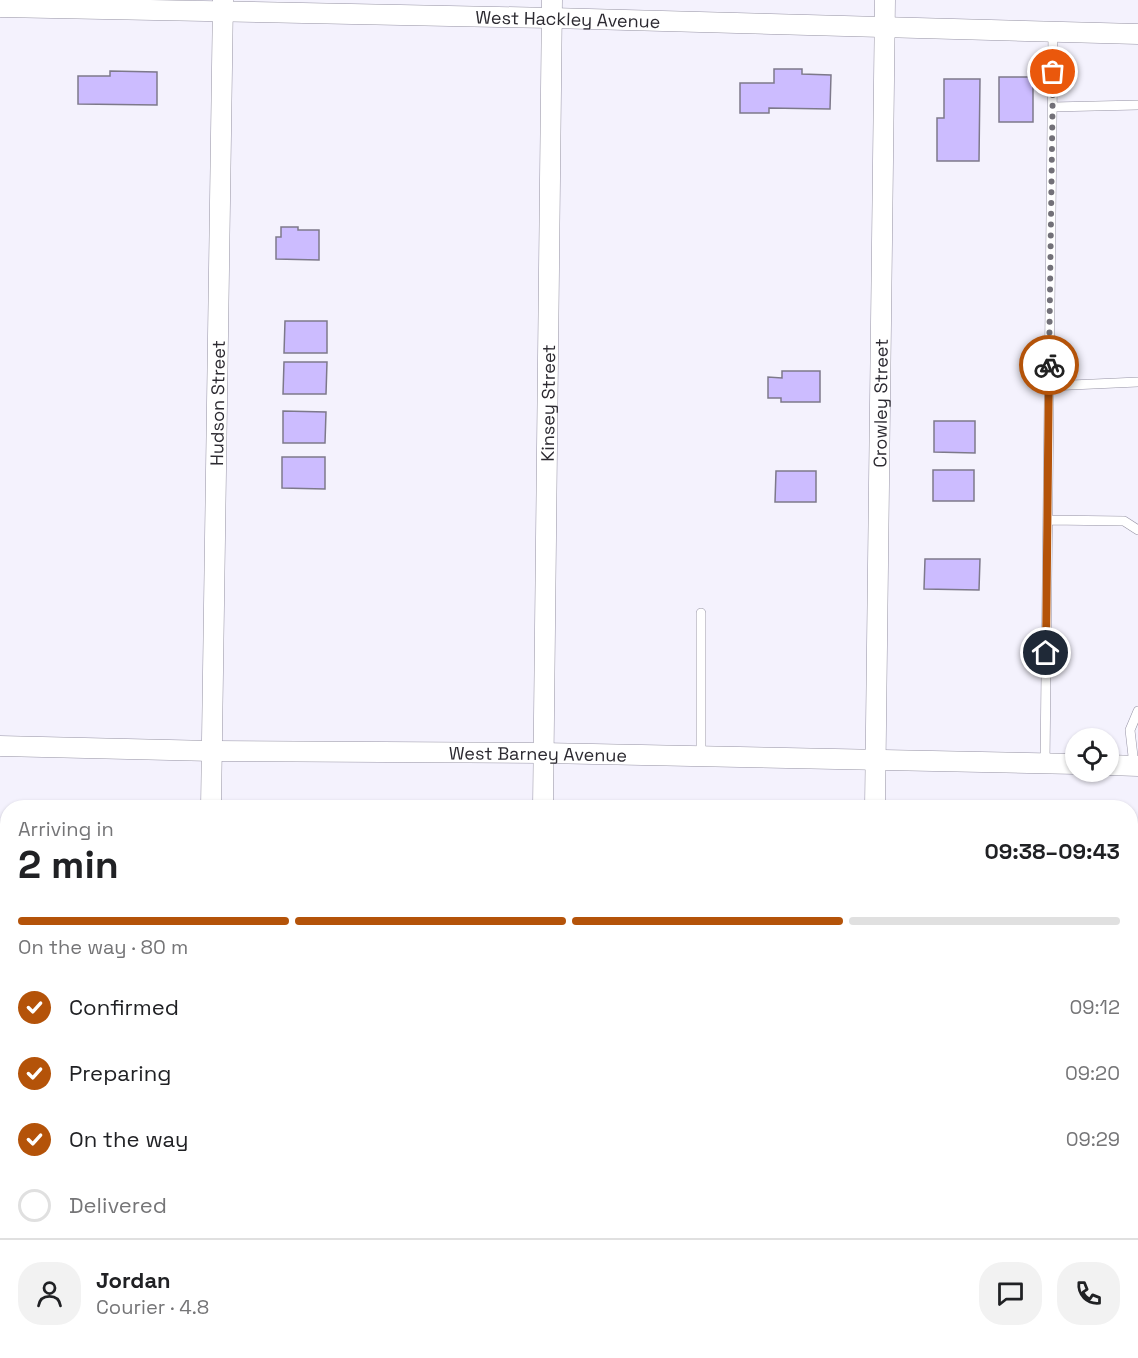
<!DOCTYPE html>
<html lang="en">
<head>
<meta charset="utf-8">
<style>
	body { margin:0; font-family:"Space Grotesk",sans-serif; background:#f2f2f2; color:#202124; height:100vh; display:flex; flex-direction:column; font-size:22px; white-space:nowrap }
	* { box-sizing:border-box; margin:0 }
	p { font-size:20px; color:#757577 }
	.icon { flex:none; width:33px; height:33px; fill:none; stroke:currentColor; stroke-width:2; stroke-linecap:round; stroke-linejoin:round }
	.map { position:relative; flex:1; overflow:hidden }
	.details { position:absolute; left:0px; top:800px; width:1138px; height:560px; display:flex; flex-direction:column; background:#fff; border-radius:24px 24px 0 0; box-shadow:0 2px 4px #0004 }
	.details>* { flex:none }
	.tools { position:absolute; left:1065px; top:728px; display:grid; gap:12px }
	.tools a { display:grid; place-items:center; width:54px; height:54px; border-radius:50%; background:#fff; box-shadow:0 2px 4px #0004; font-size:30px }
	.pin { position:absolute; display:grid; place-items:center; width:51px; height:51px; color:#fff; margin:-26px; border:3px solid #fff; border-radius:50%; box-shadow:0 2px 6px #0007 }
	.courier { position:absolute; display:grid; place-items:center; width:60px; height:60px; margin:-30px; border:4px solid #b45309; border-radius:50%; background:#fff; color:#222; box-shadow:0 2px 8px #0007 }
	.overview em { font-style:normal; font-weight:800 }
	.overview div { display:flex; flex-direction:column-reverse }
	.overview { display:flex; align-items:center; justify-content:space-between; height:102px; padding:0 18px }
	h1 { font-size:39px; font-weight:800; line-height:45px }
	.bar { display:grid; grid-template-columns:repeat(4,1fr); gap:9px 6px; align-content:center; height:72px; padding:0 18px }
	.bar i { height:8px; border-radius:4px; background:#e0e0e0 }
	.bar .on { background:#b45309 }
	.bar p { grid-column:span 4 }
	.line { display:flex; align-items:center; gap:15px; padding:0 18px; border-top:2px solid #e0e0e0 }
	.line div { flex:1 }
	.round { display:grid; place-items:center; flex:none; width:63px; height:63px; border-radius:24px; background:#f2f2f2 }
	ol { padding:0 18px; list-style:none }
	li { display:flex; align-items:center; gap:18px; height:66px }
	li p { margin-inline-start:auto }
	li .icon { padding:6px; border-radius:50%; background:#b45309; color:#fff; stroke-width:4 }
	li:last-child { color:#757577 }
	li i { width:33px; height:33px; border:3px solid #e0e0e0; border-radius:50% }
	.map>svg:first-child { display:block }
	.building { fill:#ccbcff; stroke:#7d798a; stroke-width:1.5 }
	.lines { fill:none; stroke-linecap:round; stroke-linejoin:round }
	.lane-casing { stroke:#9693a4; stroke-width:10 }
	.street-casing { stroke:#9693a4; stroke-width:21 }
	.lane { stroke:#fff; stroke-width:9 }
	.street { stroke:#fff; stroke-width:20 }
	.done { stroke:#727078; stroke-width:6; stroke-dasharray:0 10.8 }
	.route { stroke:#b45309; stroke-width:8 }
	.labels { text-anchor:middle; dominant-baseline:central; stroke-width:4.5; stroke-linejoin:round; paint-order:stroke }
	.street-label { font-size:18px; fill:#2c2a31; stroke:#f4f2fd }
</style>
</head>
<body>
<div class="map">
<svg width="1138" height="1358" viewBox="0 0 1138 1358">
	<rect width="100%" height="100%" fill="#f4f2fd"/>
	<path class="building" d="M 774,69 L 802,69 L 802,74 L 831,75 L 830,109 L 769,108 L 769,113 L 740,113 L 740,83 L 774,83 Z
		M 110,71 L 157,72 L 157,105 L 78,104 L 78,76 L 110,76 Z
		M 999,77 L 1033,77 L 1033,122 L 999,122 Z
		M 944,79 L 980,79 L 979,161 L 937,161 L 937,118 L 944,118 Z
		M 281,227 L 298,227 L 298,230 L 319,230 L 319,260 L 276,259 L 276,237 L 281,237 Z
		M 285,321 L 327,321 L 327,353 L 284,353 Z
		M 284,362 L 327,362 L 326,394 L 283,394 Z
		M 782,371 L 820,371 L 820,402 L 781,402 L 781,398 L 768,398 L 768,377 L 782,378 Z
		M 283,411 L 326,412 L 325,443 L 283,443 Z
		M 934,421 L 975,421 L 975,453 L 934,452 Z
		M 282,457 L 325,457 L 325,489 L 282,488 Z
		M 933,470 L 974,470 L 974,501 L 933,501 Z
		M 776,471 L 816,471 L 816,502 L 775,502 Z
		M 925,559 L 980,559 L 979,590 L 924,589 Z
		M 898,1352 L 1008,1352 L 1008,1358 L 898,1358 Z"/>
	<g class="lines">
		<g class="lane-casing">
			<path id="lane" d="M 1052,107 L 1138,105
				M 1049,386 L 1138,382
				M 1048,520 L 1124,521 L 1138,530
				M 701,756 L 701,613
				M 1045,764 L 1053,32
				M 1134,765 L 1130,730 L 1138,711
				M 1131,1195 L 1138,1192
				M 1131,1220 L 1138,1222
				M 1112,1358 L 1112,1352"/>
		</g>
		<g class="street-casing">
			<g id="street">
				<path id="s1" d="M 0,7 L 552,18 L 1138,34"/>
				<path id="s2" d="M 0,746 L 212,751 L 544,753 L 1076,764"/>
				<path d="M 1108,765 L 1138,766"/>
				<path id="s3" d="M 211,807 L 223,0"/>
				<path id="s4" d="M 543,807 L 552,0"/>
				<path id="s5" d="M 875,807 L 885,0"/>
				<path d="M 531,1358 L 531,1352"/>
				<path d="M 867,1358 L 867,1352"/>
			</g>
		</g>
		<use href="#lane" class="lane"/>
		<use href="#street" class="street"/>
	</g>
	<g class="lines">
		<path class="done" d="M 1049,365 L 1053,72"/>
		<path class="route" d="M 1046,653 L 1049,365"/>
	</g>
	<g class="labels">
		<g class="street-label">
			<text stroke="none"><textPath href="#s1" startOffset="568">West Hackley Avenue</textPath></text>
			<text stroke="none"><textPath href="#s3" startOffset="404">Hudson Street</textPath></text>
			<text stroke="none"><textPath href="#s4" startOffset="404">Kinsey Street</textPath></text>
			<text stroke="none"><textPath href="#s5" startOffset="404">Crowley Street</textPath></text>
			<text stroke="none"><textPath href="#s2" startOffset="538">West Barney Avenue</textPath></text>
		</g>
	</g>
</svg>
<div class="tools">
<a><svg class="icon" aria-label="locate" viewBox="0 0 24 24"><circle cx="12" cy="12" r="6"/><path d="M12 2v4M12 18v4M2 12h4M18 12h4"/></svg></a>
</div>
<div class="pin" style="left:1053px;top:72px;background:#ea580c"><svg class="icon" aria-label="bag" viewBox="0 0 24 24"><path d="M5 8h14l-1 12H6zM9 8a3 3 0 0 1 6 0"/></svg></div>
<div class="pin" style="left:1046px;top:653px;background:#1f2937"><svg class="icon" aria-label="home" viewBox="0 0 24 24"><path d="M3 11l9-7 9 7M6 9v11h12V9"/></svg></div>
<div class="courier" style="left:1049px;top:365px"><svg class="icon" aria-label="bike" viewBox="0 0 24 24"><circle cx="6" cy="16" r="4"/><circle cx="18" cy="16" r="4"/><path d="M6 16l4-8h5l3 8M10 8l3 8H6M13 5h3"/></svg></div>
<section class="details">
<div class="overview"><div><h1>2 min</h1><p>Arriving in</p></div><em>09:38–09:43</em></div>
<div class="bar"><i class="on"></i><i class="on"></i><i class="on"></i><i></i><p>On the way · 80 m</p></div>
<ol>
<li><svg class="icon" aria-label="check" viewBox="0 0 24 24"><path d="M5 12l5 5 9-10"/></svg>Confirmed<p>09:12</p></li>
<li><svg class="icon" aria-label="check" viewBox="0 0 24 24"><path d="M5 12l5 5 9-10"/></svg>Preparing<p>09:20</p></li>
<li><svg class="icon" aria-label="check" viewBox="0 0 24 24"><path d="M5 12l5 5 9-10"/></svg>On the way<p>09:29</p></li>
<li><i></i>Delivered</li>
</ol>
<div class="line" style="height:108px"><a class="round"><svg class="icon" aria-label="person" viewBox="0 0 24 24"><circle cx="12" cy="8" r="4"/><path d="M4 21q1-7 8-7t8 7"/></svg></a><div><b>Jordan</b><p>Courier · 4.8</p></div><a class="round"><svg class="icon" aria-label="chat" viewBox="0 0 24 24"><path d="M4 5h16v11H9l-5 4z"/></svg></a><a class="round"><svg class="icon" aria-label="phone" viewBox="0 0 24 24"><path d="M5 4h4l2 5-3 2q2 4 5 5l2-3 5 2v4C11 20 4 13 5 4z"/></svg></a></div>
</section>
</div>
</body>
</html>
